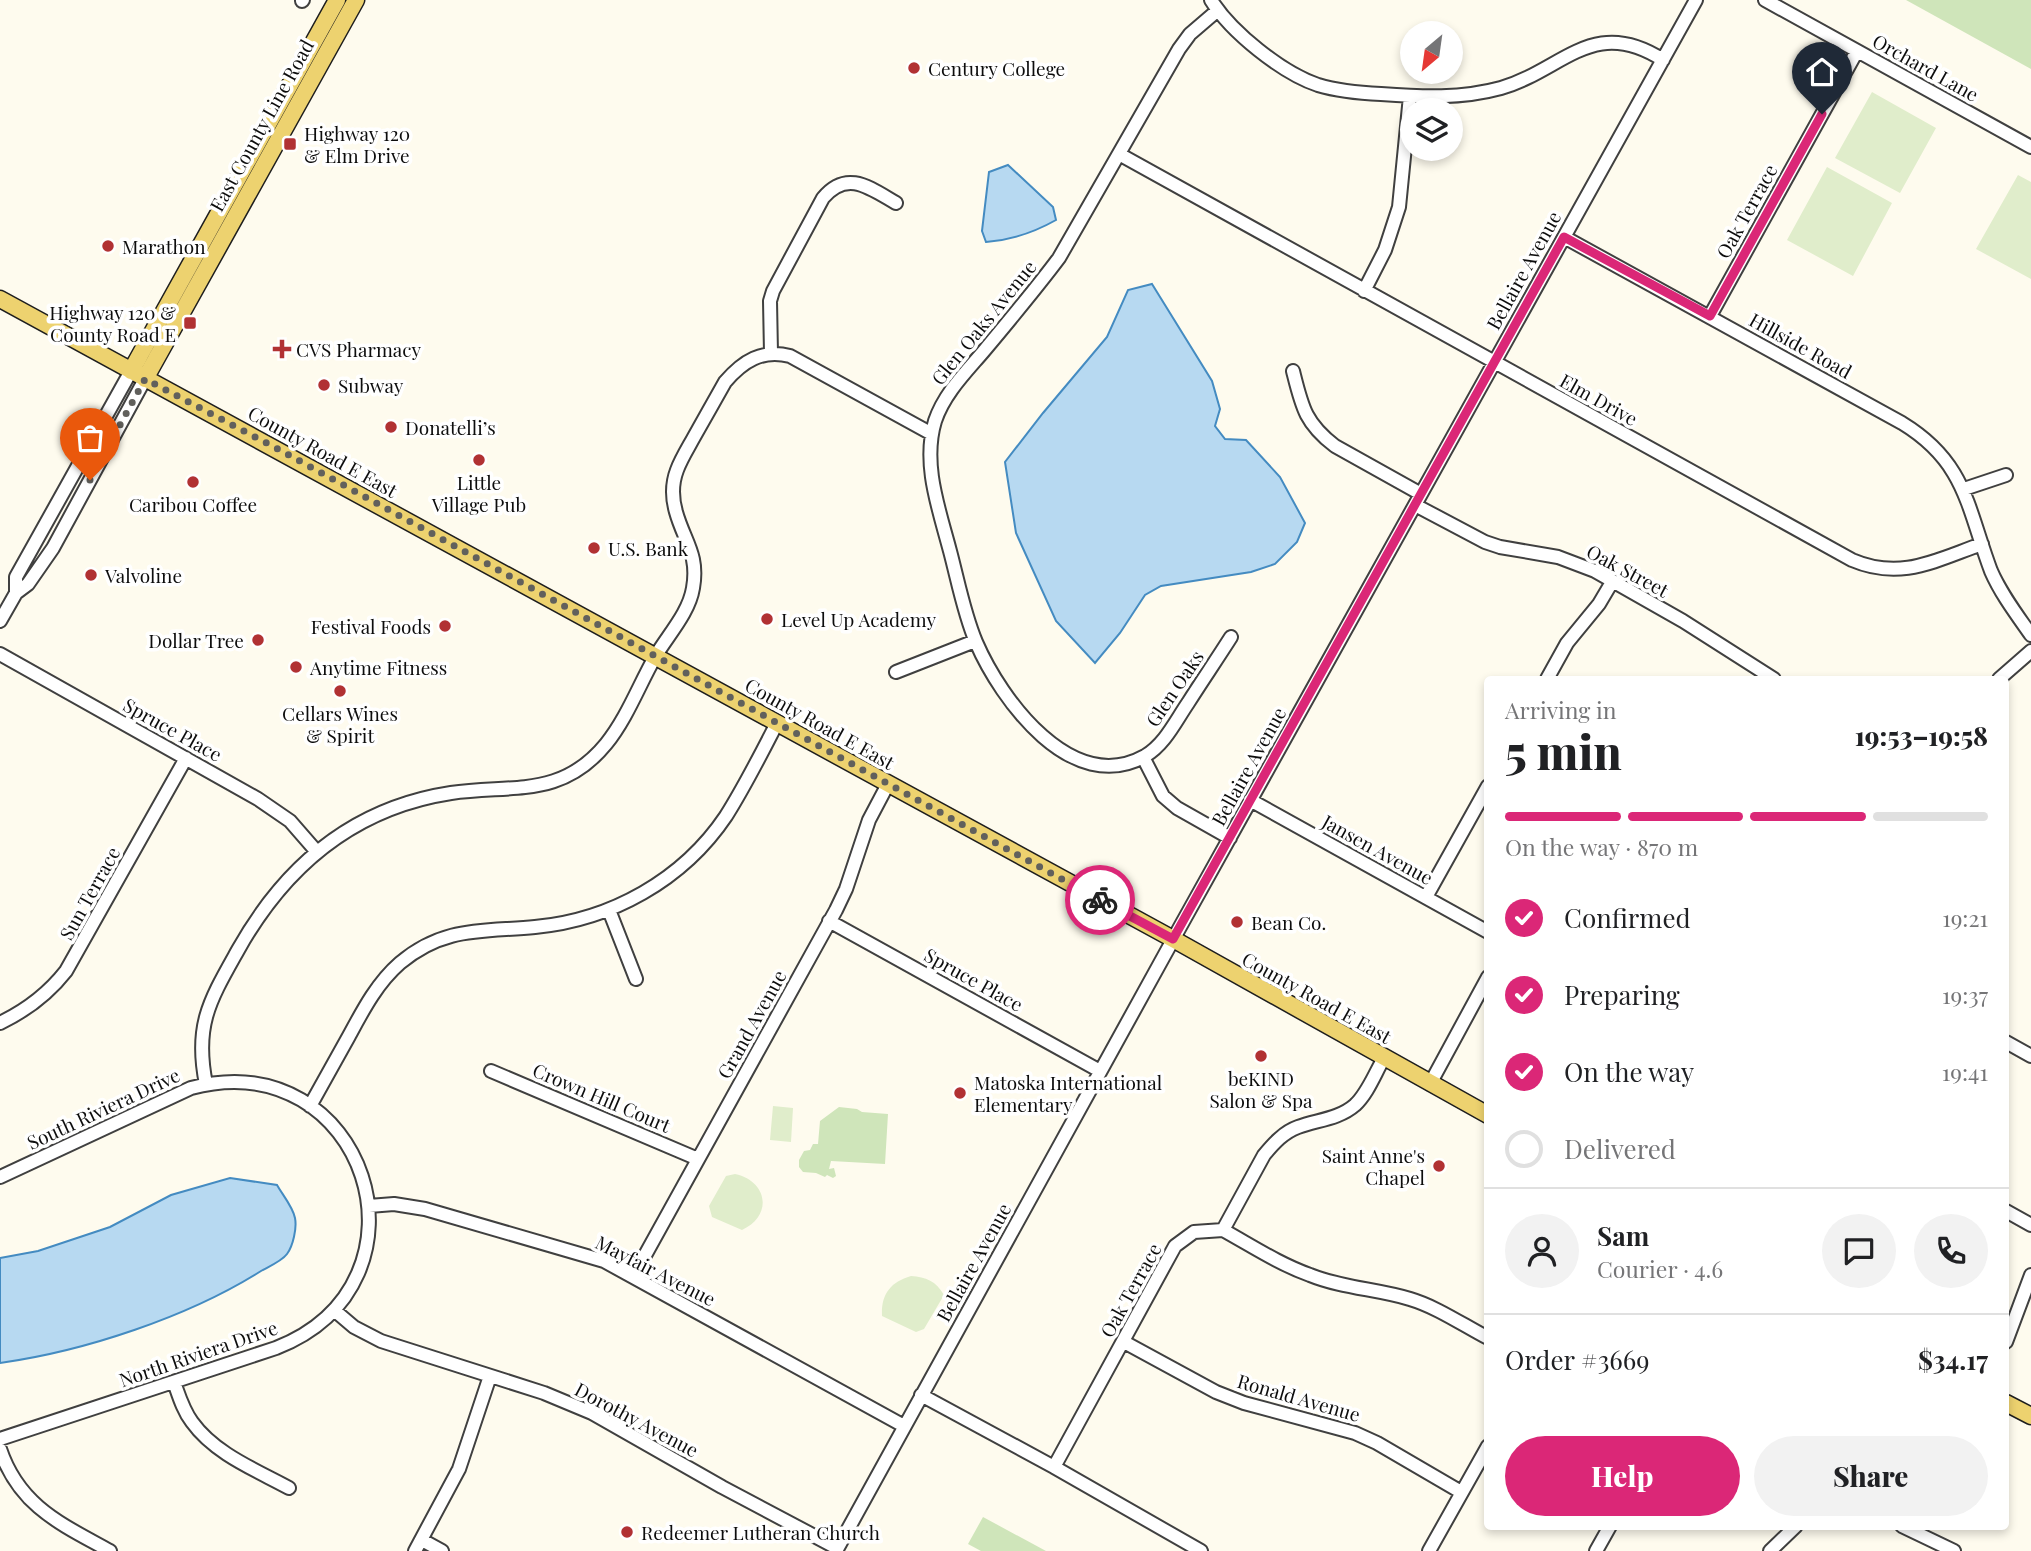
<!DOCTYPE html>
<html lang="en">
<head>
<meta charset="utf-8">
<style>
	body { margin:0; font-family:"Playfair Display",serif; background:#f2f2f2; color:#202124; height:100vh; display:flex; flex-direction:column; font-size:26px; white-space:nowrap }
	* { box-sizing:border-box; margin:0 }
	p { font-size:23px; color:#757577 }
	.icon { flex:none; width:38px; height:38px; fill:none; stroke:currentColor; stroke-width:2; stroke-linecap:round; stroke-linejoin:round }
	.map { position:relative; flex:1; overflow:hidden }
	.sheet { position:absolute; left:1484px; top:676px; width:525px; height:854px; display:flex; flex-direction:column; background:#fff; border-radius:7px; box-shadow:0 4px 10px #0003 }
	.sheet>* { flex:none }
	.needle { width:46px; rotate:209deg }
	.tools { position:absolute; left:1400px; top:21px; display:grid; gap:14px }
	.tools a { display:grid; place-items:center; width:63px; height:63px; border-radius:50%; background:#fff; box-shadow:0 4px 10px #0003; font-size:35px }
	.pin { position:absolute; display:grid; place-items:center; width:60px; height:60px; color:#fff; margin:-72px -30px; border-radius:50% 50% 50% 0; rotate:-45deg; box-shadow:0 0 7px #0007 }
	.pin .icon { rotate:45deg }
	.courier { position:absolute; display:grid; place-items:center; width:70px; height:70px; margin:-35px; border:5px solid #db2777; border-radius:50%; background:#fff; color:#222; box-shadow:0 2px 9px #0007 }
	.overview em { font-style:normal; font-weight:800 }
	.overview div { display:flex; flex-direction:column-reverse }
	.overview { display:flex; align-items:center; justify-content:space-between; height:119px; padding:0 21px }
	h1 { font-size:46px; font-weight:800; line-height:52px }
	.bar { display:grid; grid-template-columns:repeat(4,1fr); gap:10px 7px; align-content:center; height:84px; padding:0 21px }
	.bar i { height:9px; border-radius:5px; background:#e0e0e0 }
	.bar .current { background:#db2777 }
	.bar p { grid-column:span 4 }
	.line { display:flex; align-items:center; gap:18px; padding:0 21px; border-top:2px solid #e0e0e0 }
	.line div { flex:1 }
	.round { display:grid; place-items:center; flex:none; width:74px; height:74px; border-radius:37px; background:#f2f2f2 }
	ol { padding:0 21px; list-style:none }
	li { display:flex; align-items:center; gap:21px; height:77px }
	li p { margin-inline-start:auto }
	li .icon { padding:7px; border-radius:50%; background:#db2777; color:#fff; stroke-width:4 }
	li:last-child { color:#757577 }
	li i { width:38px; height:38px; border:4px solid #e0e0e0; border-radius:50% }
	.cta { display:flex; gap:14px; margin-top:auto; padding:14px 21px }
	.cta a { flex:1; height:80px; border-radius:42px; background:#db2777; color:#fff; font-size:28px; font-weight:800; line-height:80px; text-align:center }
	.cta a+a { background:#f2f2f2; color:#202124 }
	.map>svg:first-child { display:block }
	.green { fill:#cfe5ba }
	.pitch { fill:#e0edcb }
	.water { fill:#b7d9f1; stroke:#448bc1; stroke-width:2 }
	.lines { fill:none; stroke-linecap:round; stroke-linejoin:round }
	.minor-casing { stroke:#404040; stroke-width:16 }
	.major-casing { stroke:#1e1e1e; stroke-width:19 }
	.minor { stroke:#fff; stroke-width:12 }
	.major { stroke:#edd26f; stroke-width:16 }
	.done { stroke:#61605c; stroke-width:7; stroke-dasharray:0 12.6 }
	.route { stroke:#db2777; stroke-width:9 }
	.poi-dot { fill:#b13133; stroke:#fff; stroke-width:2.5 }
	.labels { text-anchor:middle; dominant-baseline:central; stroke-width:7; stroke-linejoin:round; paint-order:stroke }
	.street-label { font-size:19px; fill:#0d0d0d; stroke:#fff }
	.poi-label { font-size:19px; fill:#0d0d0d; stroke:#fff; text-anchor:start }
</style>
</head>
<body>
<div class="map">
<svg width="2031" height="1551" viewBox="0 0 2031 1551">
	<rect width="100%" height="100%" fill="#fefbee"/>
	<path class="green" d="M 1906,0 L 2031,0 L 2031,69 Z
		M 839,1107 L 857,1109 L 862,1112 L 888,1114 L 885,1164 L 831,1161 L 829,1169 L 834,1168 L 836,1176 L 833,1178 L 827,1175 L 825,1177 L 816,1173 L 803,1172 L 799,1167 L 799,1160 L 804,1151 L 810,1150 L 813,1144 L 818,1144 L 820,1121 Z
		M 983,1517 L 1046,1551 L 981,1551 L 968,1544 Z"/>
	<path class="pitch" d="M 1872,92 L 1936,128 L 1900,193 L 1835,158 Z
		M 1827,167 L 1892,203 L 1853,276 L 1787,240 Z
		M 2018,175 L 2031,182 L 2031,279 L 1976,249 Z
		M 773,1106 L 793,1108 L 791,1142 L 770,1140 Z
		M 735,1174 C 768,1181 773,1216 742,1230 L 712,1217 L 709,1206 L 726,1176 Z
		M 911,1276 C 926,1277 936,1281 944,1295 L 924,1329 L 916,1332 L 882,1316 C 881,1295 890,1282 911,1276 Z"/>
	<path class="water" d="M 1008,165 L 1053,207 L 1056,220 C 1033,233 1012,240 986,242 L 982,231 L 989,172 Z
		M 1152,284 L 1212,381 L 1220,409 L 1215,426 L 1225,439 L 1246,440 L 1280,477 L 1305,523 L 1297,542 L 1275,564 L 1251,572 L 1161,586 L 1145,595 L 1120,633 L 1095,663 L 1056,621 L 1016,533 L 1005,462 L 1043,413 L 1107,337 L 1128,290 Z
		M 230,1178 L 277,1185 C 282,1194 293,1207 295,1218 C 297,1228 293,1246 287,1254 C 282,1261 268,1267 261,1271 C 188,1317 85,1351 0,1363 L 0,1258 L 38,1251 L 110,1227 L 171,1195 Z"/>
	<g class="lines">
		<g class="minor-casing">
			<path id="minor" d="M 1211,0 C 1231,32 1282,73 1318,85 C 1338,91 1359,93 1381,94 C 1422,97 1461,99 1501,88 C 1563,70 1593,15 1663,60
				M 1765,0 L 2031,147
				M 302,1 L 303,0
				M 1218,10 L 1190,34 L 1179,49 L 1059,258 C 1035,290 1009,321 983,352 C 965,373 944,394 935,421 C 922,464 939,509 950,551 C 958,581 964,614 976,642 C 1001,700 1072,797 1145,756 C 1165,744 1175,722 1188,703 C 1202,681 1217,659 1231,637
				M 1119,154 L 1852,560 C 1901,581 1936,560 1982,544
				M 1564,237 L 1902,423 C 1966,462 1967,507 1991,571 C 2001,594 2017,615 2031,635
				M 1364,291 L 1385,250 L 1399,207 L 1410,96
				M 1710,316 L 1857,51
				M 771,353 L 770,301 L 773,291 L 823,198 C 847,169 870,188 896,203
				M 1293,371 C 1302,407 1305,423 1335,446 L 1421,494
				M 1964,489 L 2006,475
				M 1415,505 L 1485,542 L 1500,547 L 1558,557 L 1595,571 L 1683,621 L 1774,679
				M 16,593 L 28,584 L 53,548 L 145,379
				M 0,621 L 16,593 L 16,577 L 131,371
				M 0,654 L 258,799 L 290,821 L 317,852
				M 896,672 L 975,641
				M 1547,679 L 1567,643 L 1599,604 L 1612,582
				M 1999,679 L 2031,651
				M 1143,757 L 1163,796 L 1177,808 L 1230,838
				M 1250,800 L 1488,932
				M 1426,897 L 1488,786
				M 609,910 L 636,979
				M 829,921 L 1100,1071
				M 0,1023 C 27,1010 48,994 66,971 L 186,758
				M 2006,1042 L 2031,1056
				M 491,1071 L 698,1159
				M 206,1084 C 194,1025 210,1000 238,950 C 285,866 353,808 451,793 C 512,784 561,799 606,744 C 627,718 639,685 655,657 C 668,635 689,613 693,588 C 699,554 684,541 676,512 C 672,498 672,483 677,470 C 681,459 688,448 694,437 C 704,419 715,400 725,382 C 743,361 762,349 790,356 L 932,434
				M 1430,1084 L 1488,977
				M 310,1106 C 323,1083 336,1059 349,1036 C 363,1010 377,983 400,963 C 444,926 483,932 535,927 C 611,920 683,880 726,816 C 745,786 761,754 777,723
				M 0,1177 L 191,1088 C 365,1042 444,1282 276,1348 L 0,1439
				M 369,1206 L 394,1204 L 425,1209 L 604,1261 L 904,1426
				M 2006,1211 L 2031,1225
				M 1223,1230 C 1252,1246 1279,1264 1310,1275 C 1342,1288 1377,1289 1410,1299 C 1437,1307 1463,1325 1488,1338
				M 1223,1230 L 1264,1155 C 1274,1143 1284,1132 1298,1127 C 1317,1120 1339,1119 1355,1105 C 1368,1093 1375,1073 1384,1058
				M 633,1277 L 836,910 L 846,889 L 869,820 L 888,784
				M 334,1310 L 354,1327 L 381,1341 L 544,1393 L 592,1413 L 722,1487 L 837,1548
				M 1124,1342 L 1216,1392 L 1244,1403 L 1355,1433 L 1377,1443 L 1461,1492
				M 2006,1342 L 2031,1275
				M 174,1382 C 179,1396 183,1410 192,1422 C 215,1454 256,1470 289,1488
				M 921,1395 L 1054,1467 L 1201,1551
				M 0,1449 C 19,1506 61,1524 110,1551
				M 1054,1467 L 1175,1246 L 1194,1232 L 1223,1230
				M 1902,1526 L 1954,1551
				M 422,1540 L 442,1551
				M 415,1551 L 459,1469 L 490,1376
				M 836,1551 L 1180,927 L 1696,0
				M 1429,1551 L 1488,1446
				M 1596,1551 L 1610,1526
				M 1770,1551 L 1796,1526"/>
		</g>
		<g class="major-casing">
			<path id="major" d="M 0,299 L 1173,939 L 1488,1115
				M 131,371 L 337,0
				M 145,379 L 356,0
				M 2006,1403 L 2031,1416"/>
		</g>
		<use href="#minor" class="minor"/>
		<use href="#major" class="major"/>
	</g>
	<g class="lines">
		<path class="done" d="M 90,480 L 145,379 L 276,448 L 1100,900"/>
		<path class="route" d="M 1100,900 L 1173,939 L 1564,237 L 1710,316 L 1822,114"/>
	</g>
	<g class="poi-dot">
		<circle cx="914" cy="68" r="7"/>
		<rect x="283" y="137" width="14" height="14" rx="3.5"/>
		<circle cx="108" cy="246" r="7"/>
		<rect x="183" y="316" width="14" height="14" rx="3.5"/>
		<path d="M278.5 338.5h7v7h7v7h-7v7h-7v-7h-7v-7h7z"/>
		<circle cx="324" cy="385" r="7"/>
		<circle cx="391" cy="427" r="7"/>
		<circle cx="479" cy="460" r="7"/>
		<circle cx="193" cy="482" r="7"/>
		<circle cx="594" cy="548" r="7"/>
		<circle cx="91" cy="575" r="7"/>
		<circle cx="767" cy="619" r="7"/>
		<circle cx="445" cy="626" r="7"/>
		<circle cx="258" cy="640" r="7"/>
		<circle cx="296" cy="667" r="7"/>
		<circle cx="340" cy="691" r="7"/>
		<circle cx="1237" cy="922" r="7"/>
		<circle cx="1261" cy="1056" r="7"/>
		<circle cx="960" cy="1093" r="7"/>
		<circle cx="1439" cy="1166" r="7"/>
		<circle cx="627" cy="1532" r="7"/>
	</g>
	<g class="labels">
		<g class="street-label">
			<text transform="translate(1926 67) rotate(29)">Orchard Lane</text>
			<text transform="translate(261 125) rotate(-61)">East County Line Road</text>
			<text transform="translate(1746 211) rotate(-61)">Oak Terrace</text>
			<text transform="translate(1523 270) rotate(-61)">Bellaire Avenue</text>
			<text transform="translate(983 322) rotate(-51)">Glen Oaks Avenue</text>
			<text transform="translate(1801 345) rotate(29)">Hillside Road</text>
			<text transform="translate(1599 399) rotate(29)">Elm Drive</text>
			<text transform="translate(323 451) rotate(29)">County Road E East</text>
			<text transform="translate(1628 570) rotate(28)">Oak Street</text>
			<text transform="translate(1174 688) rotate(-56)">Glen Oaks</text>
			<text transform="translate(820 723) rotate(29)">County Road E East</text>
			<text transform="translate(173 729) rotate(29)">Spruce Place</text>
			<text transform="translate(1248 766) rotate(-61)">Bellaire Avenue</text>
			<text transform="translate(1378 849) rotate(29)">Jansen Avenue</text>
			<text transform="translate(89 893) rotate(-61)">Sun Terrace</text>
			<text transform="translate(974 979) rotate(29)">Spruce Place</text>
			<text transform="translate(1317 997) rotate(29)">County Road E East</text>
			<text transform="translate(751 1024) rotate(-61)">Grand Avenue</text>
			<text transform="translate(602 1097) rotate(23)">Crown Hill Court</text>
			<text transform="translate(103 1108) rotate(-25)">South Riviera Drive</text>
			<text transform="translate(973 1262) rotate(-61)">Bellaire Avenue</text>
			<text transform="translate(656 1270) rotate(27)">Mayfair Avenue</text>
			<text transform="translate(1130 1290) rotate(-61)">Oak Terrace</text>
			<text transform="translate(198 1353) rotate(-19)">North Riviera Drive</text>
			<text transform="translate(1299 1397) rotate(16)">Ronald Avenue</text>
			<text transform="translate(637 1419) rotate(28)">Dorothy Avenue</text>
		</g>
		<g class="poi-label">
			<text x="928" y="68">Century College</text>
			<text x="304" y="133">Highway 120<tspan x="304" dy="22">&amp; Elm Drive</tspan></text>
			<text x="122" y="246">Marathon</text>
			<text x="176" y="312" text-anchor="end">Highway 120 &amp;<tspan x="176" dy="22">County Road E</tspan></text>
			<text x="296" y="349">CVS Pharmacy</text>
			<text x="338" y="385">Subway</text>
			<text x="405" y="427">Donatelli’s</text>
			<text x="479" y="482" text-anchor="middle">Little<tspan x="479" dy="22">Village Pub</tspan></text>
			<text x="193" y="504" text-anchor="middle">Caribou Coffee</text>
			<text x="608" y="548">U.S. Bank</text>
			<text x="105" y="575">Valvoline</text>
			<text x="781" y="619">Level Up Academy</text>
			<text x="431" y="626" text-anchor="end">Festival Foods</text>
			<text x="244" y="640" text-anchor="end">Dollar Tree</text>
			<text x="310" y="667">Anytime Fitness</text>
			<text x="340" y="713" text-anchor="middle">Cellars Wines<tspan x="340" dy="22">&amp; Spirit</tspan></text>
			<text x="1251" y="922">Bean Co.</text>
			<text x="1261" y="1078" text-anchor="middle">beKIND<tspan x="1261" dy="22">Salon &amp; Spa</tspan></text>
			<text x="974" y="1082">Matoska International<tspan x="974" dy="22">Elementary</tspan></text>
			<text x="1425" y="1155" text-anchor="end">Saint Anne's<tspan x="1425" dy="22">Chapel</tspan></text>
			<text x="641" y="1532">Redeemer Lutheran Church</text>
		</g>
	</g>
</svg>
<div class="tools">
<a><svg class="needle" viewBox="-14 -14 28 28"><path d="M0-13l5 13h-10z" fill="#e53935"/><path d="M0 13l5-13h-10z" fill="#757577"/></svg></a>
<a><svg class="icon" aria-label="layers" viewBox="0 0 24 24"><path d="M12 4l9 5-9 5-9-5zM3 14l9 5 9-5"/></svg></a>
</div>
<div class="pin" style="left:90px;top:480px;background:#ea580c"><svg class="icon" aria-label="bag" viewBox="0 0 24 24"><path d="M5 8h14l-1 12H6zM9 8a3 3 0 0 1 6 0"/></svg></div>
<div class="pin" style="left:1822px;top:114px;background:#1f2937"><svg class="icon" aria-label="home" viewBox="0 0 24 24"><path d="M3 11l9-7 9 7M6 9v11h12V9"/></svg></div>
<div class="courier" style="left:1100px;top:900px"><svg class="icon" aria-label="bike" viewBox="0 0 24 24"><circle cx="6" cy="16" r="4"/><circle cx="18" cy="16" r="4"/><path d="M6 16l4-8h5l3 8M10 8l3 8H6M13 5h3"/></svg></div>
<section class="sheet">
<div class="overview"><div><h1>5 min</h1><p>Arriving in</p></div><em>19:53–19:58</em></div>
<div class="bar"><i class="current"></i><i class="current"></i><i class="current"></i><i></i><p>On the way · 870 m</p></div>
<ol>
<li><svg class="icon" aria-label="check" viewBox="0 0 24 24"><path d="M5 12l5 5 9-10"/></svg>Confirmed<p>19:21</p></li>
<li><svg class="icon" aria-label="check" viewBox="0 0 24 24"><path d="M5 12l5 5 9-10"/></svg>Preparing<p>19:37</p></li>
<li><svg class="icon" aria-label="check" viewBox="0 0 24 24"><path d="M5 12l5 5 9-10"/></svg>On the way<p>19:41</p></li>
<li><i></i>Delivered</li>
</ol>
<div class="line" style="height:126px"><a class="round"><svg class="icon" aria-label="person" viewBox="0 0 24 24"><circle cx="12" cy="8" r="4"/><path d="M4 21q1-7 8-7t8 7"/></svg></a><div><b>Sam</b><p>Courier · 4.6</p></div><a class="round"><svg class="icon" aria-label="chat" viewBox="0 0 24 24"><path d="M4 5h16v11H9l-5 4z"/></svg></a><a class="round"><svg class="icon" aria-label="phone" viewBox="0 0 24 24"><path d="M5 4h4l2 5-3 2q2 4 5 5l2-3 5 2v4C11 20 4 13 5 4z"/></svg></a></div>
<div class="line" style="height:91px"><div>Order #3669</div><b>$34.17</b></div>
<div class="cta"><a>Help</a><a>Share</a></div>
</section>
</div>
</body>
</html>
